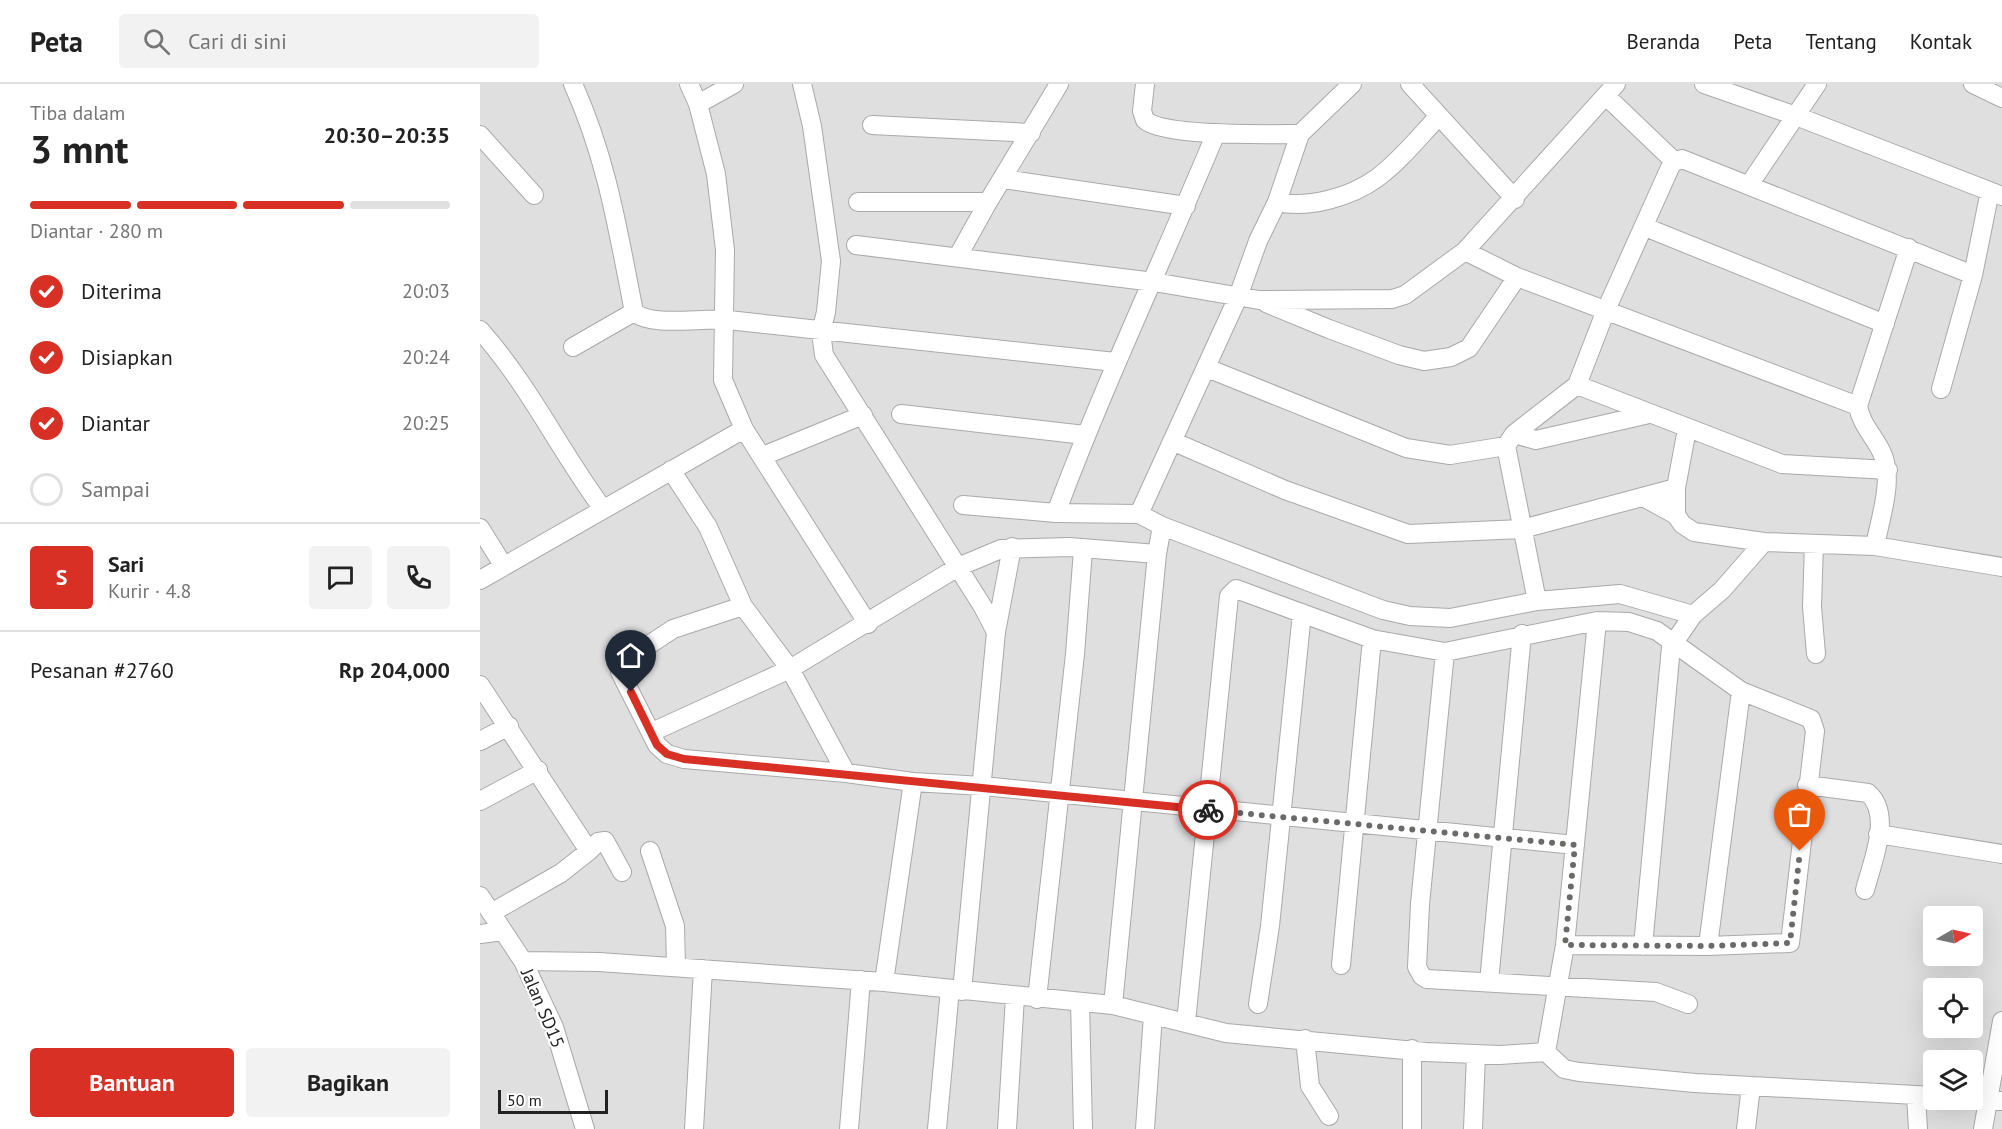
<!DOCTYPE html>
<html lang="id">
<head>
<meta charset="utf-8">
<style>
	body { margin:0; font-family:"PT Sans",sans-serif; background:#f2f2f2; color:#222; height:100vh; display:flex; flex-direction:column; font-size:22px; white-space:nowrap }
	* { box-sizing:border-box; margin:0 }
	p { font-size:20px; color:#767676 }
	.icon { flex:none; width:33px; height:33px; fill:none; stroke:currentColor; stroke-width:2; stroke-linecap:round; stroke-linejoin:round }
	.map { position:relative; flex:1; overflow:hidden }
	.side { display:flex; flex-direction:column; background:#fff; width:480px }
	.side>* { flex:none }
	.needle { width:39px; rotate:81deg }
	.buttons { position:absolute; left:1443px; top:822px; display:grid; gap:12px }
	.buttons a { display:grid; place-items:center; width:60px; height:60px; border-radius:6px; background:#fff; box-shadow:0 6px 24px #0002; font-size:30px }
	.scale { position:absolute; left:18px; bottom:15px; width:110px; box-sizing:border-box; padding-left:6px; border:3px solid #222; border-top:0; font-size:16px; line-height:21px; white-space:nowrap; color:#222; -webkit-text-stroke:4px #fff; paint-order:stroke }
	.pin { position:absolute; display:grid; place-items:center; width:51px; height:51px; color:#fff; margin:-62px -26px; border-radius:50% 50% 50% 0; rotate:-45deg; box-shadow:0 0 6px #0007 }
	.pin .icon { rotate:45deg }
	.courier { position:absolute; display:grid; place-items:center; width:60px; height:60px; margin:-30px; border:4px solid #d93025; border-radius:50%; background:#fff; color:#222; box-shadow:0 2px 8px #0007 }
	.headline em { font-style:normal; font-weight:700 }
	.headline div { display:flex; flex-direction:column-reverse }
	.headline { display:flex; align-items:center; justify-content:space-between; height:102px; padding:0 30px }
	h1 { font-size:39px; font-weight:700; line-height:45px }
	.bar { display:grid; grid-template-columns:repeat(4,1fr); gap:9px 6px; align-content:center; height:72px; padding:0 30px }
	.bar i { height:8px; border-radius:4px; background:#e0e0e0 }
	.bar .active { background:#d93025 }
	.bar p { grid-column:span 4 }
	.line { display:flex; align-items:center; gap:15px; padding:0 30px; border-top:2px solid #e0e0e0 }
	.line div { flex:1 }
	.round { display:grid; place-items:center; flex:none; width:63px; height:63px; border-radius:6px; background:#f2f2f2 }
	ol { padding:0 30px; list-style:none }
	li { display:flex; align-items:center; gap:18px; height:66px }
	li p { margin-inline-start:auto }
	li .icon { padding:6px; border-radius:50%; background:#d93025; color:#fff; stroke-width:4 }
	li:last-child { color:#767676 }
	li i { width:33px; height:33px; border:3px solid #e0e0e0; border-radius:50% }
	.primary-button { display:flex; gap:12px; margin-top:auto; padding:12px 30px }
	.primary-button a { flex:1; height:69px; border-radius:6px; background:#d93025; color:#fff; font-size:24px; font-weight:700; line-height:69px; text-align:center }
	.primary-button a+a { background:#f2f2f2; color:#222 }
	header { display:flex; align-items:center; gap:36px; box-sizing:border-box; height:84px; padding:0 30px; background:#fff; border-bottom:2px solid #e0e0e0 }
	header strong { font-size:28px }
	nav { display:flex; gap:33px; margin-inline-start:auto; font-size:21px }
	.search { width:420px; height:54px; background:#f2f2f2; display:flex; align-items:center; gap:15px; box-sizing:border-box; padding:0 21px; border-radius:6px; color:#767676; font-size:22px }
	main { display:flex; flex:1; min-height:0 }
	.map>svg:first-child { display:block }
	.residential { fill:#e0dfdf; fill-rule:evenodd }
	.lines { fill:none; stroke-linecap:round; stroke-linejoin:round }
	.minor-casing { stroke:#a9a9a9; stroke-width:20 }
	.minor { stroke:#fff; stroke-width:18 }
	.done { stroke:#6b6a68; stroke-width:6; stroke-dasharray:0 10.8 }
	.route { stroke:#d93025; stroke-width:8 }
	.labels { text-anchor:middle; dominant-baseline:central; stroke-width:4.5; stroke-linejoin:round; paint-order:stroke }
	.street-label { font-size:18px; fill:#222; stroke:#fff }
</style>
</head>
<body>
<header>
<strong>Peta</strong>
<div class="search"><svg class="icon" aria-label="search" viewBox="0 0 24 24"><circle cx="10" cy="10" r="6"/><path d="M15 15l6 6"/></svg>Cari di sini</div>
<nav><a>Beranda</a><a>Peta</a><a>Tentang</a><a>Kontak</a></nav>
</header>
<main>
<section class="side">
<div class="headline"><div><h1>3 mnt</h1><p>Tiba dalam</p></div><em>20:30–20:35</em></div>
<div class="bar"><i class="active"></i><i class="active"></i><i class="active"></i><i></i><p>Diantar · 280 m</p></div>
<ol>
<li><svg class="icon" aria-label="check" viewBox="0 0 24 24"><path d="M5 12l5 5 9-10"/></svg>Diterima<p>20:03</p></li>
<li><svg class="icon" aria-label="check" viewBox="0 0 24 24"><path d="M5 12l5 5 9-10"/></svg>Disiapkan<p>20:24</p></li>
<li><svg class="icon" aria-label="check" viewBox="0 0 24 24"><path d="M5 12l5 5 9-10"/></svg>Diantar<p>20:25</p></li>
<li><i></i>Sampai</li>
</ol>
<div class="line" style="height:108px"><b class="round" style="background:#d93025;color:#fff">S</b><div><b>Sari</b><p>Kurir · 4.8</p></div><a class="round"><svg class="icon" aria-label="chat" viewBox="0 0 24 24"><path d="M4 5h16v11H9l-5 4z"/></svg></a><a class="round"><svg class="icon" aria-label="phone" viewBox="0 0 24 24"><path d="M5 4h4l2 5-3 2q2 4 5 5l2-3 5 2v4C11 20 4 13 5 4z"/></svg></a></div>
<div class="line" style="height:78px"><div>Pesanan #2760</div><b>Rp 204,000</b></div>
<div class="primary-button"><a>Bantuan</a><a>Bagikan</a></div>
</section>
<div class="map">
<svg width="1522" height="1045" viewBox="0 0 1522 1045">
	<rect width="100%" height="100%" fill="#f2efe9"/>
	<path class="residential" d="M 0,0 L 1522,0 L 1522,1045 L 0,1045 ZM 1454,832 L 1492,832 L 1492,872 L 1454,872 ZM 1454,904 L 1492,904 L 1492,944 L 1454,944 ZM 1454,976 L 1492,976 L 1492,1016 L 1454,1016 Z"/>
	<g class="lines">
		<g class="minor-casing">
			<path id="minor" d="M 93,0 C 127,75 138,147 154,228 C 172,244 223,233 248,236 C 377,251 506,265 635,278
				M 209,0 L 218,20 L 236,90 L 245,166 L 243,296 L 264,345 L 388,540
				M 322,0 L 332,42 L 351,177 L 346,228 L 341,248 L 344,271 L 503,523 L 516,548 L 482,907
				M 665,0 L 662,27 L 665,36 C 684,53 790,50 820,50
				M 930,0 L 1035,115
				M 1224,0 L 1316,32 L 1522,112
				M 1493,0 L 1522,14
				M 1126,12 L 1194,77
				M 218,20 L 254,0
				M 392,41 L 551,49
				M 0,51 L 54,111
				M 524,95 L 706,122
				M 1269,101 L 1337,0
				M 378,118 L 508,118 L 579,0
				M 797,118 C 828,125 871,113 897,94 C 920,77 939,53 959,32
				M 1165,143 L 1405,240
				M 376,161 L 674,198 L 779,216 L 912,215 L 925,211 L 985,167 L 1136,0
				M 985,167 L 1037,193 L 1378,322
				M 478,172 L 508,118
				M 786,219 L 849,245 L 919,271 L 944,277 L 971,273 L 989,264 L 1037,193
				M 0,246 C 49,301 80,367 123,425
				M 93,263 L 154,228
				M 727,284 L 926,364 L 970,371 L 1026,362
				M 1097,301 L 1302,380 L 1408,386
				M 1461,305 L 1493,191 L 1510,107
				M 421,330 L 605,351
				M 1207,345 L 1196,404 L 1196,431 L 1202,440 L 1214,448 L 1284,458 L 1395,462 L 1522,483
				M 1034,350 L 1056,356 L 1169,330
				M 692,357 L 805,406 L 928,450 L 1042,445 L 1196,404
				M 283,372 L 383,331
				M 191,386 L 228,443 L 263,522
				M 1163,413 L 1196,431
				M 483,421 L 576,429 L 659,430 L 682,442 L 903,526 L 930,532 L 970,534 L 1057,517
				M 576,429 C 624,300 683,176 736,49
				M 659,430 L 758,213 L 778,157 L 797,118 L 820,50 L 872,0
				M 0,444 L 23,481
				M 1334,460 L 1332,523 L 1336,570
				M 1395,462 C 1400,434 1415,394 1401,367 C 1393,351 1381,340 1378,322 L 1429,164
				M 0,496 L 264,345
				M 1213,531 L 1140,510 L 1057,517 L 1026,362 L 1034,350 L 1097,301 L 1126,226 L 1192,79 L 1202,75 L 1493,191
				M 516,548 L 532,463
				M 965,568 L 940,820 L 937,883 L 942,892 L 947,895 L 1176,908 L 1208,920
				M 0,601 L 109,767 L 81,789 L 11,829
				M 172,648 L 310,585 L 478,483 L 521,465 L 589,463 L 677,470
				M 0,657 L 29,642
				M 366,689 L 310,585 L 263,522 L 193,545 L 143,578 L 140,588 L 177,661 L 187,670 L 204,675 L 366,689 L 433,698 L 503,702 L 1095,761
				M 1327,701 L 1388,709 C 1413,731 1392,778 1385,806
				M 0,717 L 58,686
				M 1398,750 L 1522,770
				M 109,767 L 118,758 L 125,757 L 142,788
				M 170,767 L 195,842 L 196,883
				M 0,812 L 43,877 L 74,943 L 105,1045
				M 0,850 L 23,847
				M 1163,862 L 1191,563 L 1213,531 L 1242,506 L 1284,458
				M 1228,862 L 1261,607
				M 43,877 L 119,878 L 404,898 L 633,921 L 746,949 L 946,968 L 1020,971 L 1066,968 L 1084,985 L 1099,988 L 1215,999 L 1454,1012
				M 861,881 L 892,555
				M 404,898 L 433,698
				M 1009,898 L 1042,550
				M 557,915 L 595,570 L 603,466
				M 600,918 L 603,1045
				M 778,920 L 790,842 L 822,529
				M 633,921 L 677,470 L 682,442
				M 706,938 L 749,512 L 756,505 L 892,555 L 965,568 L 1117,537 L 1149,538 L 1177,547 L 1261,607 L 1331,635 L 1335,647 L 1310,859 L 1228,862 L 1085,861
				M 825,955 L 830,1002 L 849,1032
				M 932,965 L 932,1045
				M 1066,968 L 1085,861 L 1117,537
				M 1436,1011 L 1438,1045
				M 1492,1015 L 1522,1017
				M 214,1045 L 223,885
				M 369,1045 L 381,896
				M 457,1045 L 470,905
				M 527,1045 L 535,913
				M 665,1045 L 673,931
				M 993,1045 L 996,970
				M 1266,1045 L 1271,1002
				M 1503,1045 L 1522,937"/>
		</g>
		<use href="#minor" class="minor"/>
	</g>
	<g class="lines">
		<path class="done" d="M 728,726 L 1095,761 L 1085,861 L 1228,862 L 1310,859 L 1320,767"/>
		<path class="route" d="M 151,608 L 177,661 L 187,670 L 204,675 L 728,726"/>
	</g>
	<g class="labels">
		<g class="street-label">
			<text transform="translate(63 924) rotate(67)">Jalan SD15</text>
		</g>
	</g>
</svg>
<div class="buttons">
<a><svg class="needle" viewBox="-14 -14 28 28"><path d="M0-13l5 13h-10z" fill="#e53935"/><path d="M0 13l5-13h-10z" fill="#767676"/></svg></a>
<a><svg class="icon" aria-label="locate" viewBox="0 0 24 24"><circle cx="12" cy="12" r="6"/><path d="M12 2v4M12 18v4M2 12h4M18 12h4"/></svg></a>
<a><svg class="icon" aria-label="layers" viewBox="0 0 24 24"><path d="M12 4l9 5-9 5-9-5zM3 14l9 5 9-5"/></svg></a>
</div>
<div class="scale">50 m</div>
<div class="pin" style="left:1320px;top:767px;background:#ea580c"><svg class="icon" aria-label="bag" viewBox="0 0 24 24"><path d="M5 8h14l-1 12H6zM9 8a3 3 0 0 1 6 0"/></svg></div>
<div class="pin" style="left:151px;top:608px;background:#1f2937"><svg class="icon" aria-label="home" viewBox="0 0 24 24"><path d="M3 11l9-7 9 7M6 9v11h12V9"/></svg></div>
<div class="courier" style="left:728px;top:726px"><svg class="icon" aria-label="bike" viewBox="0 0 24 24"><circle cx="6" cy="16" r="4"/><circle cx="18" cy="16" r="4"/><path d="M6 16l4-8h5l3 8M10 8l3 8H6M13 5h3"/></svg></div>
</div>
</main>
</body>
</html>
